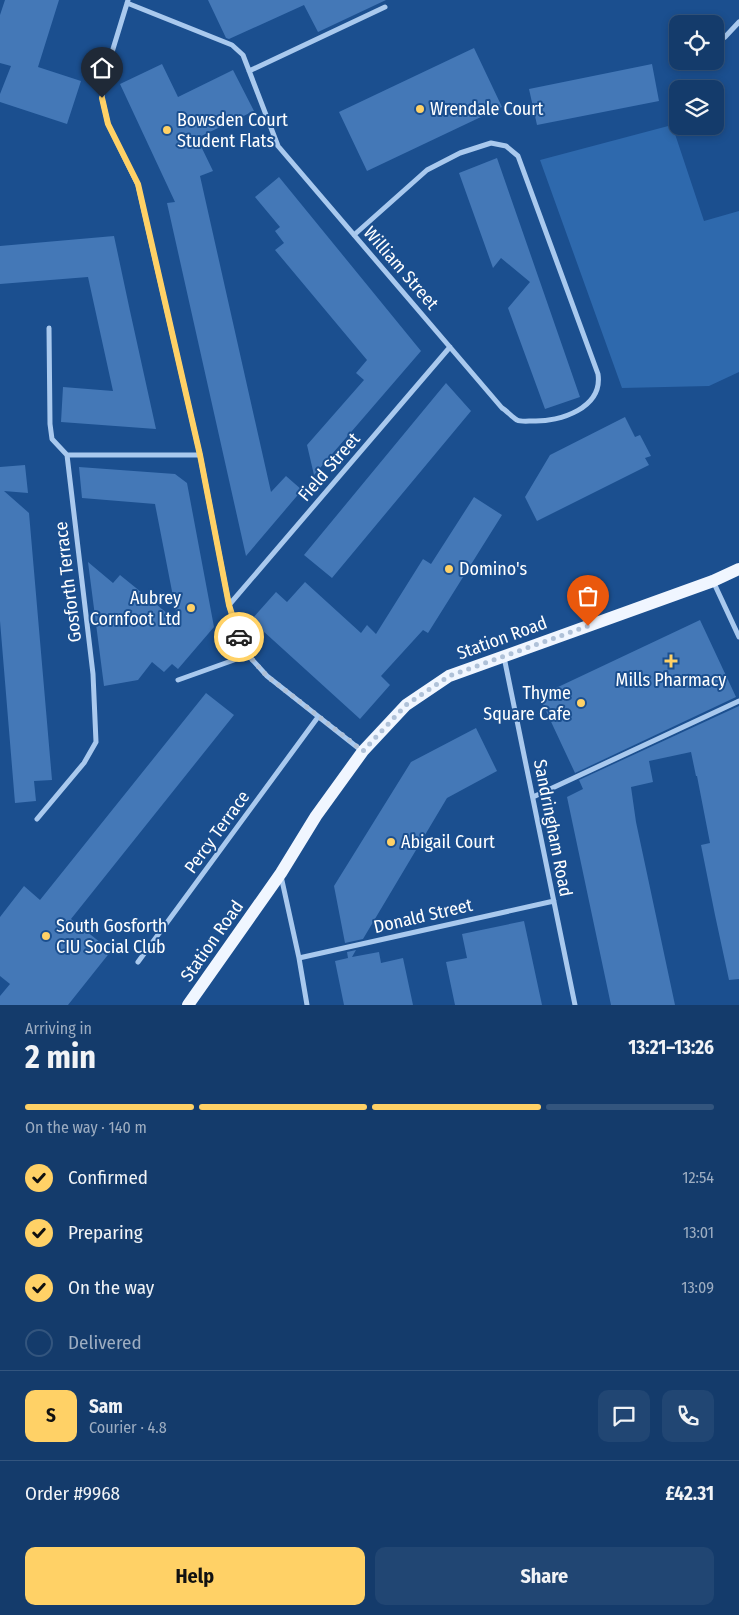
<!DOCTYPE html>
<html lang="en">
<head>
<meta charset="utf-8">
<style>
	body { margin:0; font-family:"Fira Sans Condensed",sans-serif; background:#214673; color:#f1f3f6; height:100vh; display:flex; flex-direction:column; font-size:19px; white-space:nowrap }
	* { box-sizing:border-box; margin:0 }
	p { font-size:16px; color:#9dadc1 }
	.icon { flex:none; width:28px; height:28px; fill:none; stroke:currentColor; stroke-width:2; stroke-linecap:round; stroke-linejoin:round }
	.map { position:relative; height:1005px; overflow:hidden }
	.panel { display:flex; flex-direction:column; background:#143b6b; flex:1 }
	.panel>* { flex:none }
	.tools { position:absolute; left:669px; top:15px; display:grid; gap:10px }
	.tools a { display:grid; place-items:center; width:55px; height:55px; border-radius:10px; background:#143b6b; box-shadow:0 2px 8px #0003,0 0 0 1px #33557e; font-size:25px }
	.pin { position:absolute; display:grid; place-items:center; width:42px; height:42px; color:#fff; margin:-51px -21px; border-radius:50% 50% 50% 0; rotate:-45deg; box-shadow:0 0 5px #0007 }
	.pin .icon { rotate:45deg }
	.courier { position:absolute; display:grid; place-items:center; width:50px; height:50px; margin:-25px; border:4px solid #ffd166; border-radius:50%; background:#fff; color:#222; box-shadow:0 1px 6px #0007 }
	.headline em { font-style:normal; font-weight:700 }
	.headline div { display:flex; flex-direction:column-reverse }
	.headline { display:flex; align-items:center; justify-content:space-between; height:85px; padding:0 25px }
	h1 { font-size:32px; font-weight:700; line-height:38px }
	.bar { display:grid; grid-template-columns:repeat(4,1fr); gap:8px 5px; align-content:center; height:60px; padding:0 25px }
	.bar i { height:6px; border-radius:4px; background:#33557e }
	.bar .current { background:#ffd166 }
	.bar p { grid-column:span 4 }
	.line { display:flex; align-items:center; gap:12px; padding:0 25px; border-top:1px solid #33557e }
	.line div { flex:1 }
	.round { display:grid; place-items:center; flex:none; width:52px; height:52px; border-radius:10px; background:#214673 }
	ol { padding:0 25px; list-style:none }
	li { display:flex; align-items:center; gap:15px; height:55px }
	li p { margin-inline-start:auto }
	li .icon { padding:5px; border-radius:50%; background:#ffd166; color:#111; stroke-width:4 }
	li:last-child { color:#9dadc1 }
	li i { width:28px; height:28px; border:2px solid #33557e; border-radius:50% }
	.primary-button { display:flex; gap:10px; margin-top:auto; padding:10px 25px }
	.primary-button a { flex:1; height:58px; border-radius:10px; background:#ffd166; color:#111; font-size:20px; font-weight:700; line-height:58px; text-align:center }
	.primary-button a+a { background:#214673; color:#f1f3f6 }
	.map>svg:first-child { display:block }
	.green { fill:#2e69ad }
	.building { fill:#4478b7 }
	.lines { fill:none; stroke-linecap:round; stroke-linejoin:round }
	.street { stroke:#a9c9ee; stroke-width:5 }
	.primary { stroke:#f0f6ff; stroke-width:12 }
	.done { stroke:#afc1d8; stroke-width:5; stroke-dasharray:0 9 }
	.route { stroke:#ffd166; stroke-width:6 }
	.poi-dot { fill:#ffd166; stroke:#1b4f8f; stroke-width:2 }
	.labels { text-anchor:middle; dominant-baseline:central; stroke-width:4; stroke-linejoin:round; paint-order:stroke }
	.poi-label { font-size:18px; fill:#fff; stroke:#1b4f8f; text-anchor:start }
	.street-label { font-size:18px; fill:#fff; stroke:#1b4f8f }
</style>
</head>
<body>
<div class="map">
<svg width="739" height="1005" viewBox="0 0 739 1005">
	<rect width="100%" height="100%" fill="#1b4f8f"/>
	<path class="green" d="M 672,125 L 704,221 L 739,211 L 739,372 L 709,386 L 622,388 L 540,160 Z"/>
	<path class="building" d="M 5,0 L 59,0 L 38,67 L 81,81 L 67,124 L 0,102 L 0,94 L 11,66 L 0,63 L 0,15 Z
		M 208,0 L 386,0 L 318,32 L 304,5 L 229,39 L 226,38 Z
		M 474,48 L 502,107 L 367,171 L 339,112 Z
		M 162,64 L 178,97 L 233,70 L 254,111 L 197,138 L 213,171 L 200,176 L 271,492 L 286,476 L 302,490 L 246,556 L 167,203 L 175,202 L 120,84 Z
		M 652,64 L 659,101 L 537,125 L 529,89 Z
		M 497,158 L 580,397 L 545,409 L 508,308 L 530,282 L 501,258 L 493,268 L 459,173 Z
		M 279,177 L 421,351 L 314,475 L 307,445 L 364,380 L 356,373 L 367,360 L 275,250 L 284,243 L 275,231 L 280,227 L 255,197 Z
		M 114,236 L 130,311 L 156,429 L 61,422 L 63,387 L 113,391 L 88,277 L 0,284 L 0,246 Z
		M 446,383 L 471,411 L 332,578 L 304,555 Z
		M 625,417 L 635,437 L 640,435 L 651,456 L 645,458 L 649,465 L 537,521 L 525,497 L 550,455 Z
		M 25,465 L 28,493 L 4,491 L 29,513 L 52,780 L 34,781 L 36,801 L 15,803 L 0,621 L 0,467 Z
		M 79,467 L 175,474 L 187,483 L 214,627 L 178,669 L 172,664 L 164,672 L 152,662 L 138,680 L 104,686 L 88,562 L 113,583 L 120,575 L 178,622 L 155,504 L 82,498 Z
		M 474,497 L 502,515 L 428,633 L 423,630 L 381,676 L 390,685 L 360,719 L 251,620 L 276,592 L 287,602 L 305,582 L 361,633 L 367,625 L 376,634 L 423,559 L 431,564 Z
		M 700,620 L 736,697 L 575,773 L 539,696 Z
		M 206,693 L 234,715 L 71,919 L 111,951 L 68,1005 L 0,1005 L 0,996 L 10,984 L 0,976 L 0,917 L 24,886 L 40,900 Z
		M 739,706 L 739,979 L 729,980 L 715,915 L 701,845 L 710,843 L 697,776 L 696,776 L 691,752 L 649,761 L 653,782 L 631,787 L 636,822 L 675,1005 L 611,1005 L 567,797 L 583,789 L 579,780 Z
		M 476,728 L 497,771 L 447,798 L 363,939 L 345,943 L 334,886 L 411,762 Z
		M 524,921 L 542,1005 L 455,1005 L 446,962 L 467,958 L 462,934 Z
		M 356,950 L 352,957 L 379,952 L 381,963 L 403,958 L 413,1005 L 344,1005 L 335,961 L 348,958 L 347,952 Z"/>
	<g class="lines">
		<path class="street" d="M 128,0 L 105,75 L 102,98 L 108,124 L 138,185 L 200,455 L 229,605 L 238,634 L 248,655 L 267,676 L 362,751
			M 127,3 L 232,45 L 243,55 L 278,146 L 502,408 C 507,411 512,417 517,420 C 521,422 528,421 533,421 C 560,422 603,408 598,374 L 518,156 L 506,146 L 491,143 L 460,153 L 427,170 L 354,235
			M 715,43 L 725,37 L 739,22
			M 249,71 L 385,7
			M 67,455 L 200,455
			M 713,581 L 739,637
			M 229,605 L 450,347
			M 504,657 L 575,1005
			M 178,680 L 248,655
			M 533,797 L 739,701
			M 37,819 L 84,763 L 96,742 L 93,674 L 67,455 L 52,439 L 50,424 L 49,328
			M 281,876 L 299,958 L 307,1005
			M 299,958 L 554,901
			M 138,962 L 318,717"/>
		<path class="primary" d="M 188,1005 L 281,873 L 316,816 L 363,751 L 406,705 L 449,676 L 713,581 L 739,569"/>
	</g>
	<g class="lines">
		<path class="done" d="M 239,637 L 248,655 L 267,676 L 363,751 L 406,705 L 449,676 L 588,626"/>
		<path class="route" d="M 102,98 L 108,124 L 138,184 L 200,455 L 229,605 L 239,637"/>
	</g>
	<g class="poi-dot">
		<circle cx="420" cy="109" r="5"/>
		<circle cx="167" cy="130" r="5"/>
		<circle cx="449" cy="569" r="5"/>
		<circle cx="191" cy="608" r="5"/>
		<path d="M668.5 653.5h5v5h5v5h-5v5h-5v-5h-5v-5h5z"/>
		<circle cx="581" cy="703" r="5"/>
		<circle cx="391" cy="842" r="5"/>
		<circle cx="46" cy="936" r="5"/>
	</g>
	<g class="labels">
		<g class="poi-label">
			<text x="430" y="109">Wrendale Court</text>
			<text x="177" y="120">Bowsden Court<tspan x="177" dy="21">Student Flats</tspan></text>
			<text x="459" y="569">Domino's</text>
			<text x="181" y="598" text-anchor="end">Aubrey<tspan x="181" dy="21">Cornfoot Ltd</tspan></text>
			<text x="671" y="680" text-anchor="middle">Mills Pharmacy</text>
			<text x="571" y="693" text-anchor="end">Thyme<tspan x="571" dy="21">Square Cafe</tspan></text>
			<text x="401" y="842">Abigail Court</text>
			<text x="56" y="926">South Gosforth<tspan x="56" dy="21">CIU Social Club</tspan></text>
		</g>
		<g class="street-label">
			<text transform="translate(401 268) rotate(49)">William Street</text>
			<text transform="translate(329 467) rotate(-49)">Field Street</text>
			<text transform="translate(68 582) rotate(-97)">Gosforth Terrace</text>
			<text transform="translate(502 638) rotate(-20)">Station Road</text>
			<text transform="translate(553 828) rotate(79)">Sandringham Road</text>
			<text transform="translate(217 832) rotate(-54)">Percy Terrace</text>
			<text transform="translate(423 916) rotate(-13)">Donald Street</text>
			<text transform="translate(212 941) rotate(-55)">Station Road</text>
		</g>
	</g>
</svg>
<div class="tools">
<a><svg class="icon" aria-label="locate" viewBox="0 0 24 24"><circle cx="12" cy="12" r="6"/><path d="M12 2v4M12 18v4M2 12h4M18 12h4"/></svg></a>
<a><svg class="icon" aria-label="layers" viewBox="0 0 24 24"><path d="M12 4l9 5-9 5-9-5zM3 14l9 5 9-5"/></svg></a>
</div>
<div class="pin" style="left:588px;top:626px;background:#ea580c"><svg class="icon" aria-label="bag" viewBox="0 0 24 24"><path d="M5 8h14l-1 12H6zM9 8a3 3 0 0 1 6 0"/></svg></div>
<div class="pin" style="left:102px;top:98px;background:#1f2937"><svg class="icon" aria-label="home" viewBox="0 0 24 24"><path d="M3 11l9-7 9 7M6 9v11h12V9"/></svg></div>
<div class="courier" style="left:239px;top:637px"><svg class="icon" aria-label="car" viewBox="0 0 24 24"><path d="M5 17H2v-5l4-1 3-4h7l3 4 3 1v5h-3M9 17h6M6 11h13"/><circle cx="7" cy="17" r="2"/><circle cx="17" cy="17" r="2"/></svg></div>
</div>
<section class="panel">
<div class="headline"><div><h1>2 min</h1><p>Arriving in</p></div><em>13:21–13:26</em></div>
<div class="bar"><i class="current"></i><i class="current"></i><i class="current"></i><i></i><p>On the way · 140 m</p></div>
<ol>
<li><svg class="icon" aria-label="check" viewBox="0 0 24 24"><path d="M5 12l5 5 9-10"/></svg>Confirmed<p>12:54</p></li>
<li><svg class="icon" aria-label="check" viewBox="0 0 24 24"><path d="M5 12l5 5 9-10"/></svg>Preparing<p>13:01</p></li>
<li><svg class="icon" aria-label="check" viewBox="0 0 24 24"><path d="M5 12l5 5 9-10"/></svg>On the way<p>13:09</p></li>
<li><i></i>Delivered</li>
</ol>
<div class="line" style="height:90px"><b class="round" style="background:#ffd166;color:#111">S</b><div><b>Sam</b><p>Courier · 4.8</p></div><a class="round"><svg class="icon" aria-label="chat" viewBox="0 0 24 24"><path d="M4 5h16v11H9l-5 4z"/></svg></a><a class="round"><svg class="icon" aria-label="phone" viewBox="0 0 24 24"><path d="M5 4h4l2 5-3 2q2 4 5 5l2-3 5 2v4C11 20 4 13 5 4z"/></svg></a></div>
<div class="line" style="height:65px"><div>Order #9968</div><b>£42.31</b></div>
<div class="primary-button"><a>Help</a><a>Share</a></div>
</section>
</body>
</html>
